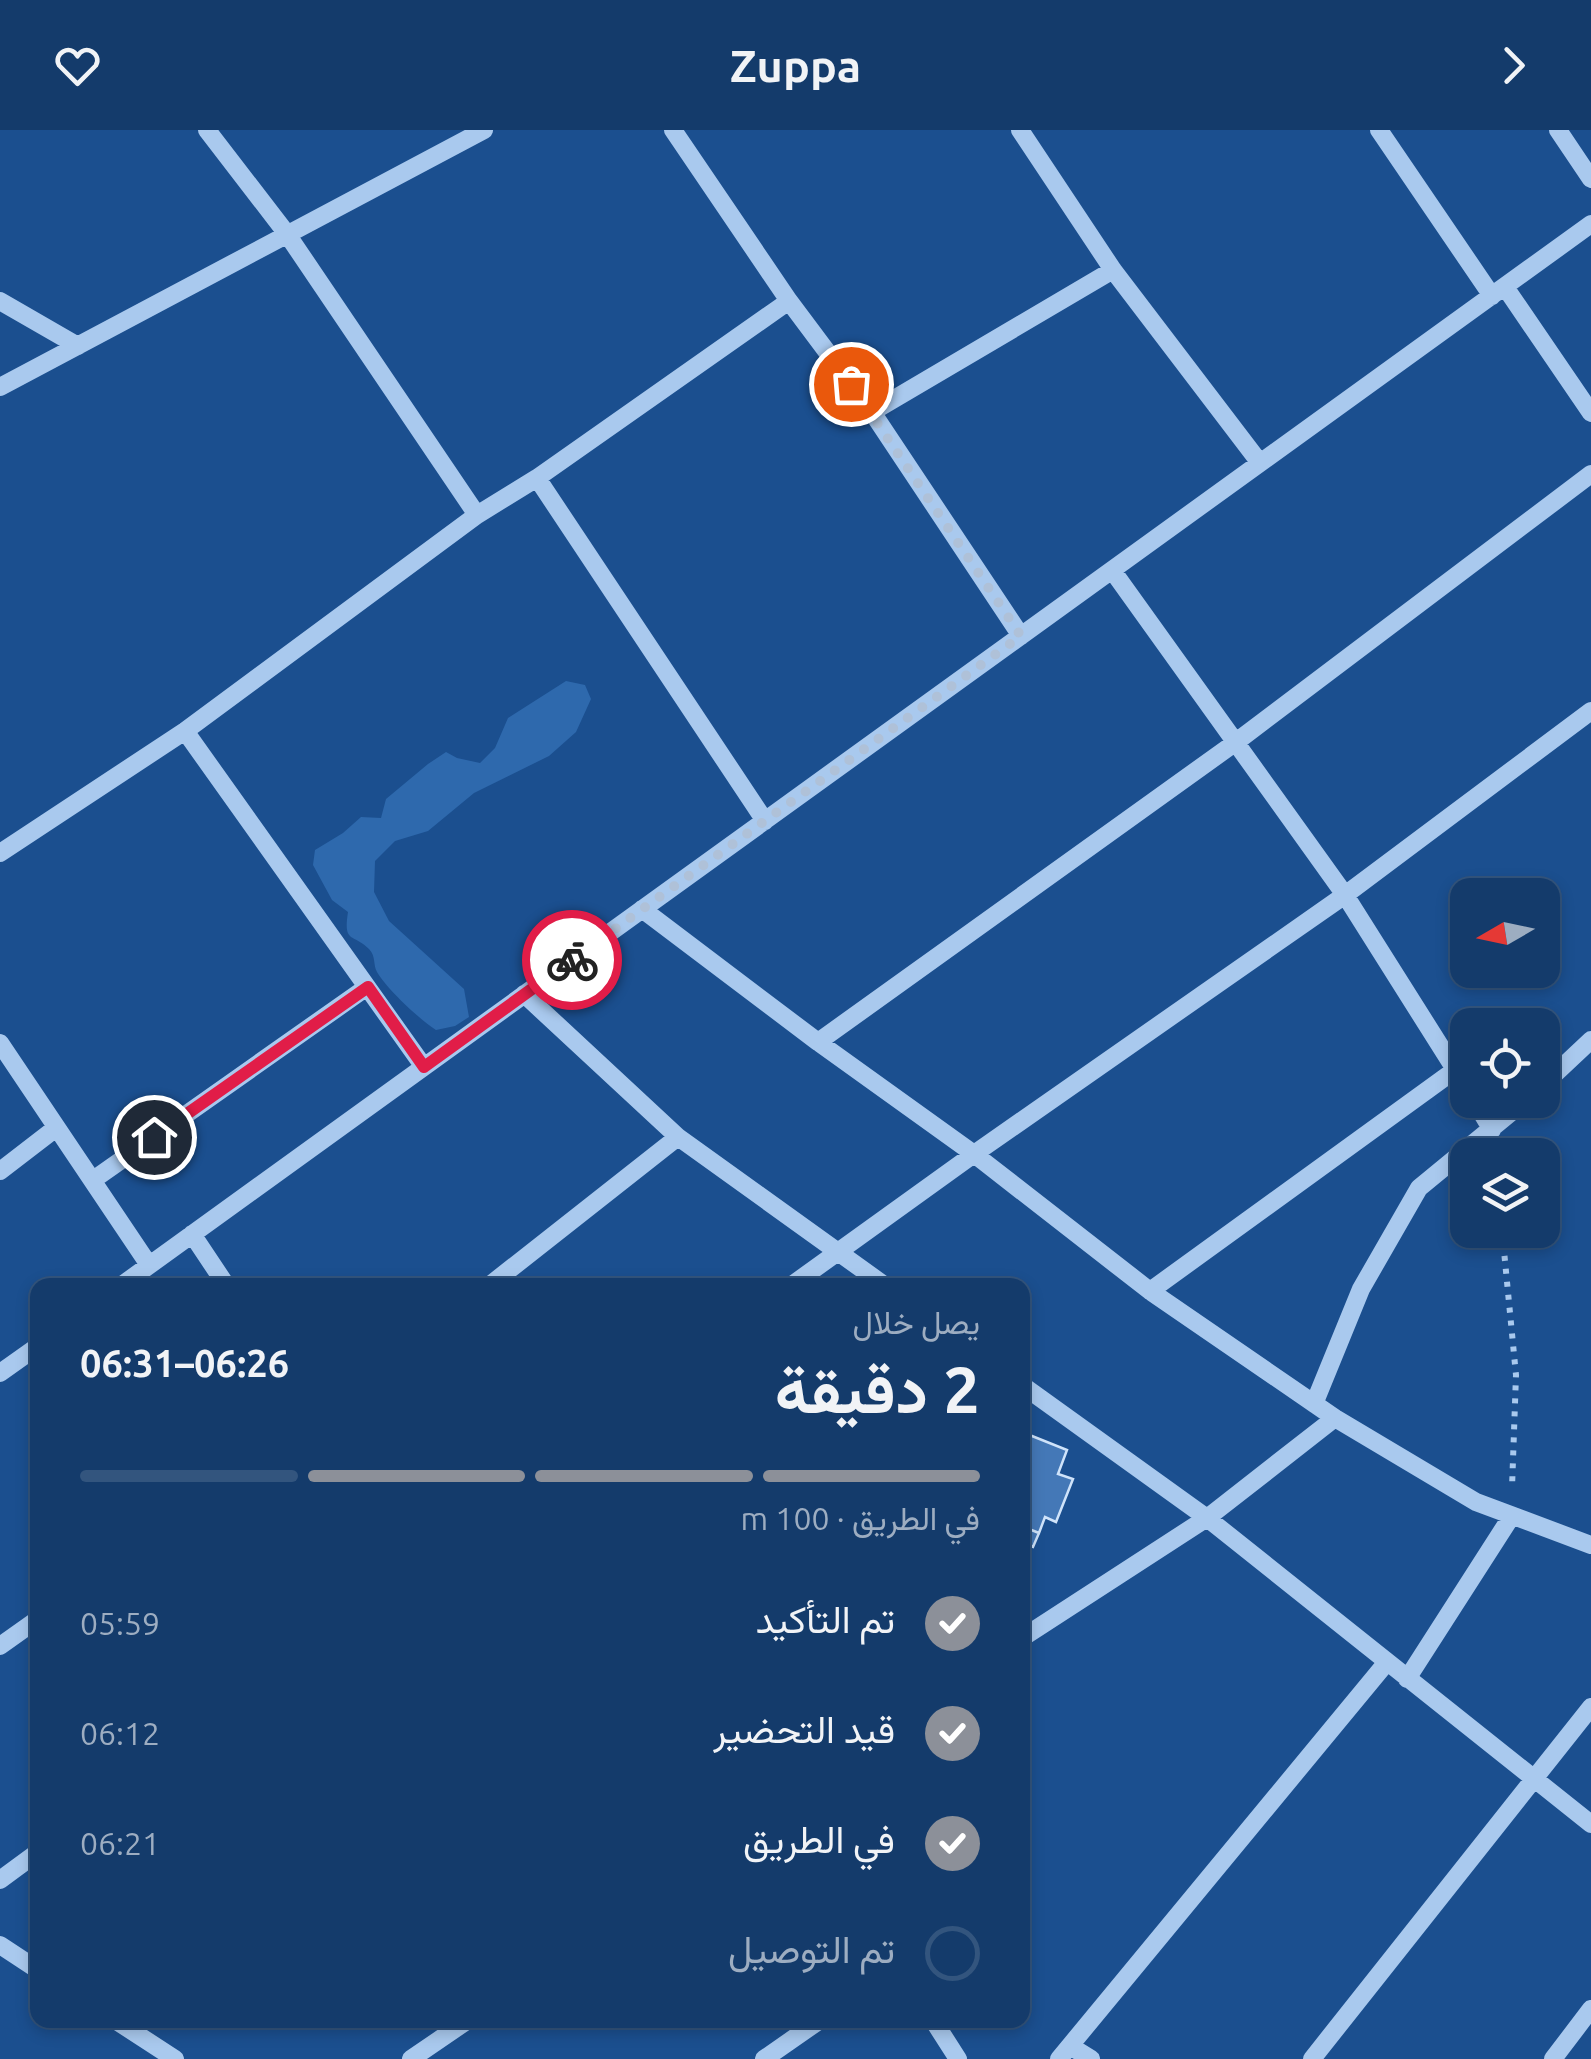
<!DOCTYPE html>
<html lang="ar">
<head>
<meta charset="utf-8">
<style>
	body { margin:0; font-family:Ubuntu,Vazirmatn,sans-serif; background:#214673; color:#f1f3f6; direction:rtl; height:100vh; display:flex; flex-direction:column; font-size:38px; white-space:nowrap }
	* { box-sizing:border-box; margin:0 }
	p { font-size:32px; color:#9dadc1 }
	.icon { flex:none; width:55px; height:55px; fill:none; stroke:currentColor; stroke-width:2; stroke-linecap:round; stroke-linejoin:round }
	.map { position:relative; flex:1; overflow:hidden; direction:ltr }
	.drawer { position:absolute; left:30px; top:1148px; width:1000px; height:750px; display:flex; flex-direction:column; background:#143b6b; border-radius:20px; box-shadow:0 5px 15px #0003,0 0 0 2px #33557e; direction:rtl }
	.drawer>* { flex:none }
	.needle { width:65px; rotate:261deg }
	.buttons { position:absolute; left:1450px; top:748px; display:grid; gap:20px }
	.buttons a { display:grid; place-items:center; width:110px; height:110px; border-radius:20px; background:#143b6b; box-shadow:0 5px 15px #0003,0 0 0 2px #33557e; font-size:50px }
	.pin { position:absolute; display:grid; place-items:center; width:85px; height:85px; color:#fff; margin:-42px; border:5px solid #fff; border-radius:50%; box-shadow:0 2px 10px #0007 }
	.courier { position:absolute; display:grid; place-items:center; width:100px; height:100px; margin:-50px; border:8px solid #e11d48; border-radius:50%; background:#fff; color:#222; box-shadow:0 2px 12px #0007 }
	.headline em { font-style:normal; font-weight:700 }
	.headline div { display:flex; flex-direction:column-reverse }
	.headline { display:flex; align-items:center; justify-content:space-between; height:170px; padding:0 50px }
	h1 { font-size:65px; font-weight:700; line-height:75px }
	.bar { display:grid; grid-template-columns:repeat(4,1fr); gap:15px 10px; align-content:center; height:120px; padding:0 50px }
	.bar i { height:12px; border-radius:8px; background:#33557e }
	.bar .selected { background:#8c9099 }
	.bar p { grid-column:span 4 }
	ol { padding:0 50px; list-style:none }
	li { display:flex; align-items:center; gap:30px; height:110px }
	li p { margin-inline-start:auto }
	li .icon { padding:10px; border-radius:50%; background:#8c9099; color:#fff; stroke-width:4 }
	li:last-child { color:#9dadc1 }
	li i { width:55px; height:55px; border:5px solid #33557e; border-radius:50% }
	header { display:flex; justify-content:space-between; align-items:center; height:130px; padding:0 50px; background:#143b6b; font-size:45px; font-weight:700 }
	.map>svg:first-child { display:block }
	.green { fill:#2e69ad }
	.building { fill:#4478b7; stroke:#cfe3fa; stroke-width:2.5 }
	.lines { fill:none; stroke-linecap:round; stroke-linejoin:round }
	.path { stroke:#a9c9ee; stroke-width:6; stroke-dasharray:5 8; stroke-linecap:butt }
	.minor { stroke:#a9c9ee; stroke-width:18 }
	.done { stroke:#afc1d8; stroke-width:10; stroke-dasharray:0 18 }
	.route { stroke:#e11d48; stroke-width:12 }
</style>
</head>
<body>
<header><svg class="icon" aria-label="forward" viewBox="0 0 24 24"><path d="M9 5l7 7-7 7"/></svg>Zuppa<svg class="icon" aria-label="heart" viewBox="0 0 24 24"><path d="M12 20l-8-8c-3-5 5-10 8-4 3-6 11-1 8 4z"/></svg></header>
<div class="map">
<svg width="1591" height="1929" viewBox="0 0 1591 1929">
	<rect width="100%" height="100%" fill="#1b4f8f"/>
	<path class="green" d="M 566,551 L 585,555 L 591,569 L 576,602 L 549,626 L 474,663 L 428,701 L 395,711 L 375,731 L 374,762 L 389,791 L 464,859 L 469,887 L 455,896 L 436,900 C 419,889 387,859 377,842 C 373,835 376,826 369,819 C 353,803 343,814 348,782 L 332,770 L 313,735 L 315,720 L 343,703 L 361,687 L 381,688 L 386,669 L 428,634 L 446,622 L 457,628 L 480,633 L 495,618 L 508,588 Z"/>
	<path class="building" d="M 1022,1302 L 1067,1320 L 1058,1344 L 1073,1349 L 1056,1392 L 1045,1387 L 1039,1403 L 1024,1397 L 1022,1400 Z
		M 1024,1397 L 1039,1403 L 1033,1417 L 1022,1413 Z"/>
	<g class="lines">
		<path class="path" d="M 1502,1100 L 1516,1245 L 1512,1358"/>
		<path class="minor" d="M 207,0 L 287,104 L 477,385
			M 1020,0 L 1113,140 L 1260,333
			M 1379,0 L 1492,166
			M 1558,0 L 1591,49
			M 1505,157 L 1591,283
			M 0,171 L 78,216
			M 789,171 L 872,282 L 1021,506
			M 0,257 L 484,0
			M 872,282 L 1113,140
			M 537,348 L 765,691
			M 1112,440 L 1345,765 L 1468,960
			M 185,601 L 424,937
			M 0,723 L 185,601 L 477,385 L 537,348 L 789,171 L 673,0
			M 642,779 L 818,912 L 974,1024 L 1150,1161 L 1335,1288 L 1476,1372 L 1591,1415
			M 524,864 L 678,1007 L 884,1155
			M 818,912 L 1236,612 L 1591,344
			M 0,913 L 149,1135
			M 1542,956 L 1591,910
			M 1474,970 L 1492,1000
			M 0,1041 L 56,998
			M 93,1050 L 367,857
			M 192,1104 L 226,1155
			M 122,1155 L 1591,94
			M 490,1155 L 678,1007
			M 792,1155 L 974,1024 L 1345,765 L 1591,581
			M 1150,1161 L 1455,940
			M 0,1243 L 38,1216
			M 1022,1255 L 1207,1388 L 1591,1694
			M 1314,1274 L 1361,1159 L 1419,1058 L 1526,970
			M 1022,1508 L 1207,1388 L 1335,1288
			M 0,1516 L 38,1489
			M 1407,1549 L 1511,1387
			M 0,1750 L 38,1722
			M 0,1815 L 38,1840
			M 115,1890 L 175,1929
			M 933,1890 L 958,1929
			M 1070,1916 L 1091,1929
			M 411,1929 L 468,1890
			M 764,1929 L 820,1890
			M 1059,1929 L 1387,1532
			M 1312,1929 L 1591,1577
			M 1553,1929 L 1591,1879"/>
	</g>
	<g class="lines">
		<path class="done" d="M 572,830 L 1021,506 L 851,254"/>
		<path class="route" d="M 154,1007 L 368,857 L 424,937 L 572,830"/>
	</g>
</svg>
<div class="buttons">
<a><svg class="needle" viewBox="-14 -14 28 28"><path d="M0-13l5 13h-10z" fill="#e53935"/><path d="M0 13l5-13h-10z" fill="#9dadc1"/></svg></a>
<a><svg class="icon" aria-label="locate" viewBox="0 0 24 24"><circle cx="12" cy="12" r="6"/><path d="M12 2v4M12 18v4M2 12h4M18 12h4"/></svg></a>
<a><svg class="icon" aria-label="layers" viewBox="0 0 24 24"><path d="M12 4l9 5-9 5-9-5zM3 14l9 5 9-5"/></svg></a>
</div>
<div class="pin" style="left:851px;top:254px;background:#ea580c"><svg class="icon" aria-label="bag" viewBox="0 0 24 24"><path d="M5 8h14l-1 12H6zM9 8a3 3 0 0 1 6 0"/></svg></div>
<div class="pin" style="left:154px;top:1007px;background:#1f2937"><svg class="icon" aria-label="home" viewBox="0 0 24 24"><path d="M3 11l9-7 9 7M6 9v11h12V9"/></svg></div>
<div class="courier" style="left:572px;top:830px"><svg class="icon" aria-label="bike" viewBox="0 0 24 24"><circle cx="6" cy="16" r="4"/><circle cx="18" cy="16" r="4"/><path d="M6 16l4-8h5l3 8M10 8l3 8H6M13 5h3"/></svg></div>
<section class="drawer">
<div class="headline"><div><h1>2 دقيقة</h1><p>يصل خلال</p></div><em>06:26–06:31</em></div>
<div class="bar"><i class="selected"></i><i class="selected"></i><i class="selected"></i><i></i><p>في الطريق · 100 m</p></div>
<ol>
<li><svg class="icon" aria-label="check" viewBox="0 0 24 24"><path d="M5 12l5 5 9-10"/></svg>تم التأكيد<p>05:59</p></li>
<li><svg class="icon" aria-label="check" viewBox="0 0 24 24"><path d="M5 12l5 5 9-10"/></svg>قيد التحضير<p>06:12</p></li>
<li><svg class="icon" aria-label="check" viewBox="0 0 24 24"><path d="M5 12l5 5 9-10"/></svg>في الطريق<p>06:21</p></li>
<li><i></i>تم التوصيل</li>
</ol>
</section>
</div>
</body>
</html>
